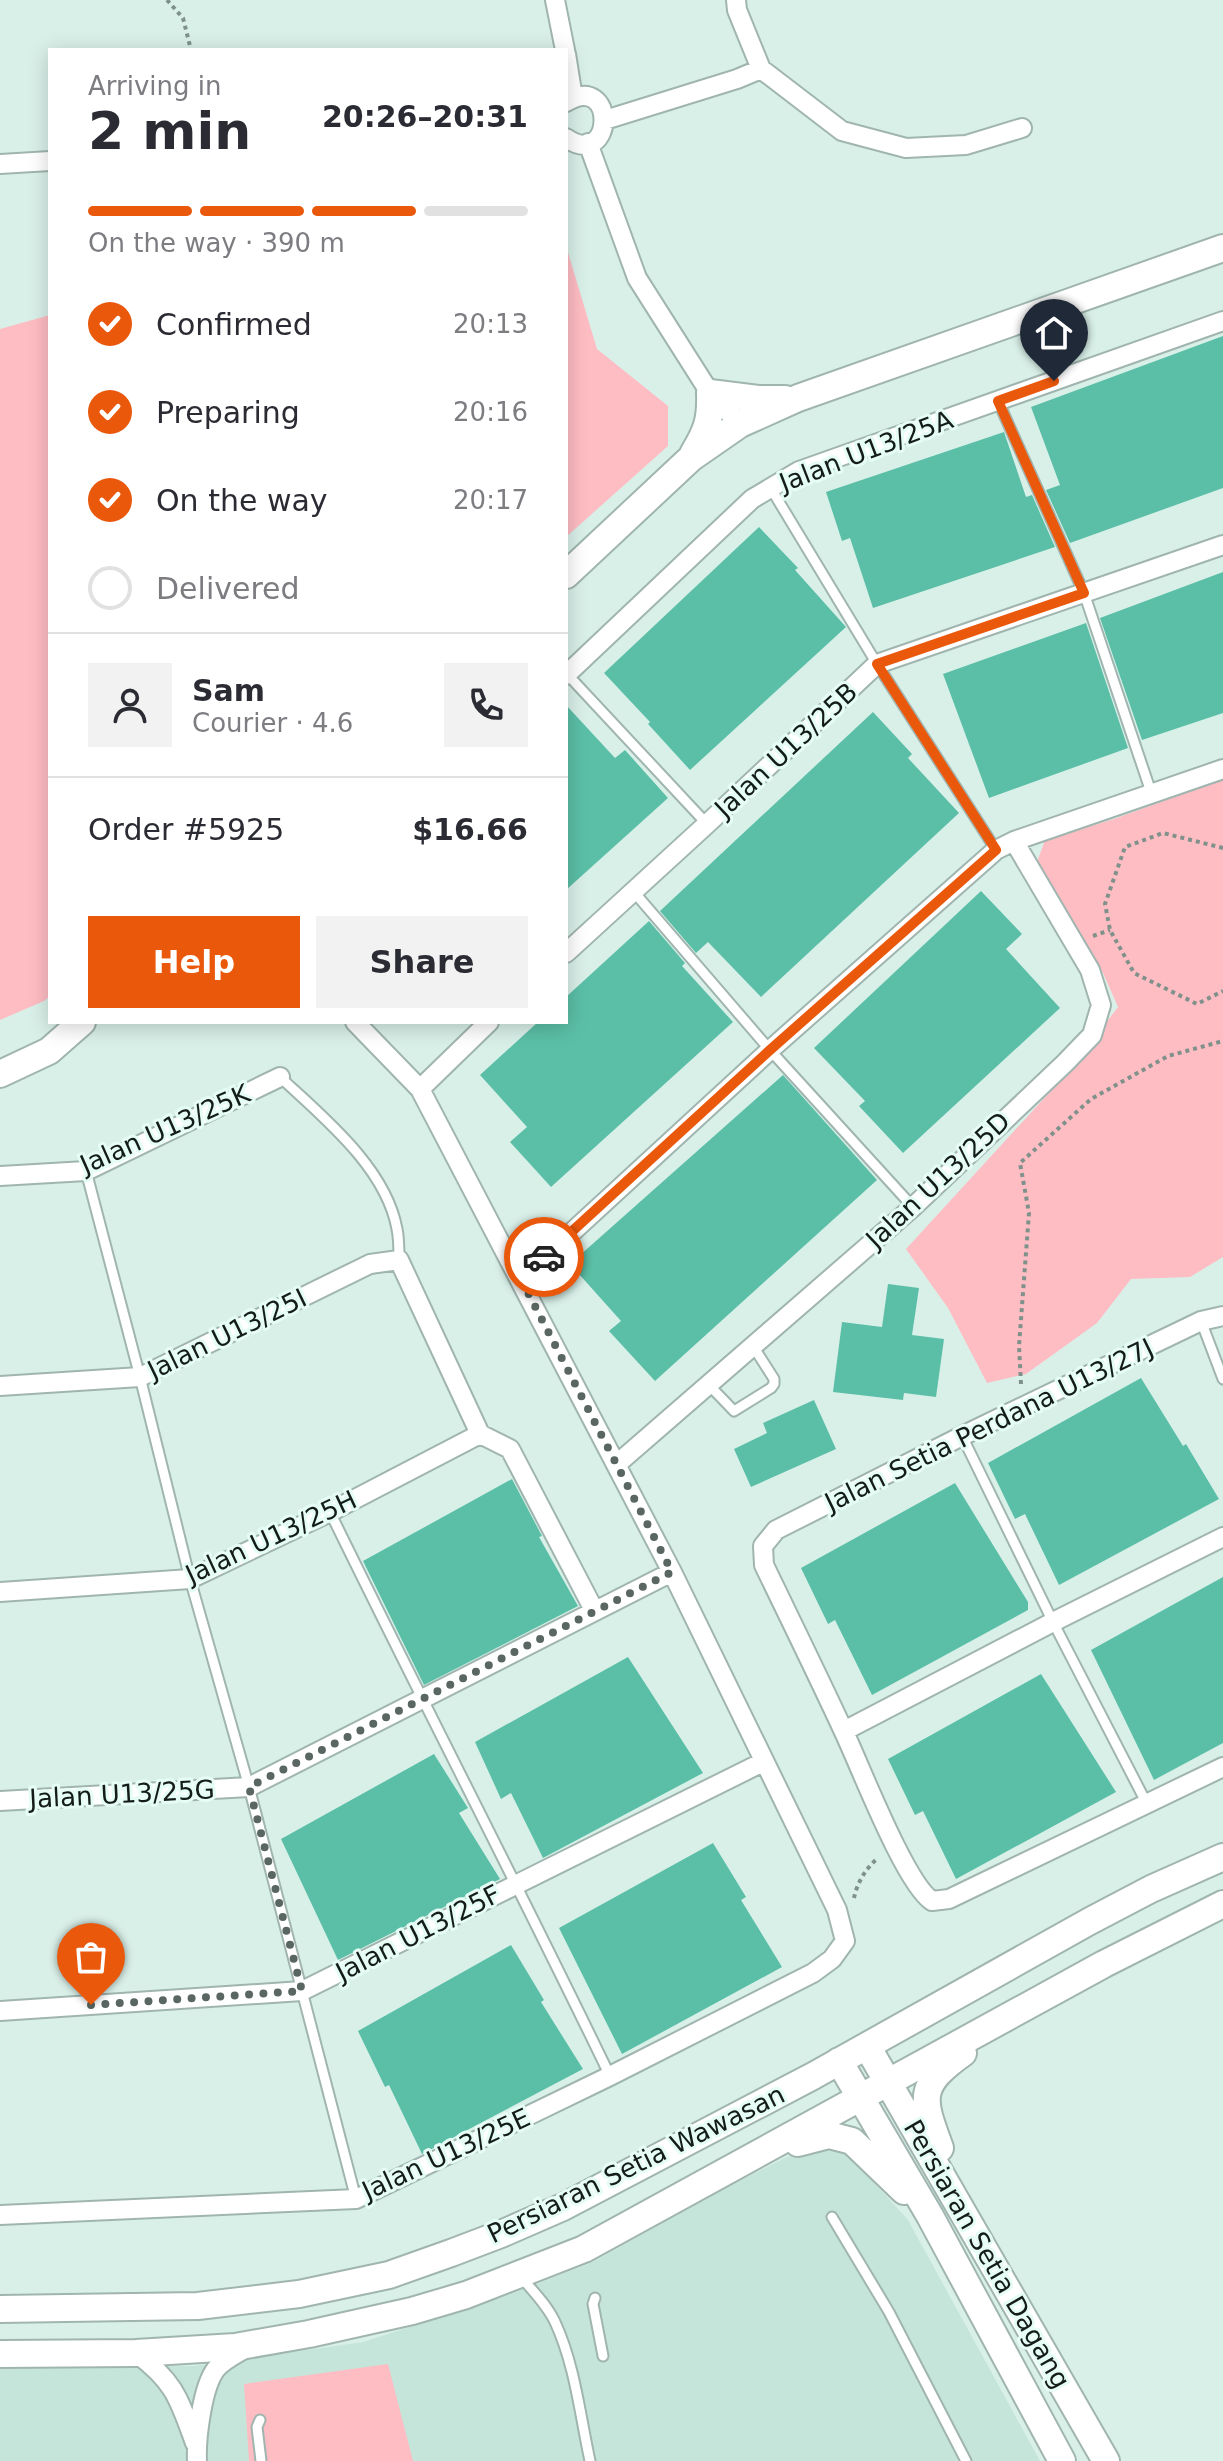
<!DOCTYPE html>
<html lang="en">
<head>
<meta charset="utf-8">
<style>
	body { margin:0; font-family:"DejaVu Sans",sans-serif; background:#f2f2f3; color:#2b2b33; height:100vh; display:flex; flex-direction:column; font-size:30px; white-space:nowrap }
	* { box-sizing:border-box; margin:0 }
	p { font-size:26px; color:#7c7c81 }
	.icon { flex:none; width:44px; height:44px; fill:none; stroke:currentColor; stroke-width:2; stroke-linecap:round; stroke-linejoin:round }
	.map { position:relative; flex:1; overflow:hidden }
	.panel { position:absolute; left:48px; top:48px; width:520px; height:976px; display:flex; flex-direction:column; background:#fff; border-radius:0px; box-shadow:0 4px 20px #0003 }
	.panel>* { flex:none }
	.pin { position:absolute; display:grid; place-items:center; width:68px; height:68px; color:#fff; margin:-82px -34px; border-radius:50% 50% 50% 0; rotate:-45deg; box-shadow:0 0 8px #0007 }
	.pin .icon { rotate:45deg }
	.courier { position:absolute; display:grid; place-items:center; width:80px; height:80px; margin:-40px; border:6px solid #ea580c; border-radius:50%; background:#fff; color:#222; box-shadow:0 2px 10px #0007 }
	.summary em { font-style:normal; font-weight:700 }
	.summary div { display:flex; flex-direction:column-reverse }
	.summary { display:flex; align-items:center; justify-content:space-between; height:136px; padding:0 40px }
	h1 { font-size:52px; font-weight:700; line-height:60px }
	.bar { display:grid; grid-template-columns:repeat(4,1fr); gap:12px 8px; align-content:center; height:96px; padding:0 40px }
	.bar i { height:10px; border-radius:6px; background:#e1e1e2 }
	.bar .current { background:#ea580c }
	.bar p { grid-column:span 4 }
	.line { display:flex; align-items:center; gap:20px; padding:0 40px; border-top:2px solid #e1e1e2 }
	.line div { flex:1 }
	.round { display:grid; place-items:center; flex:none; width:84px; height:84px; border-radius:0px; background:#f2f2f3 }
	ol { padding:0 40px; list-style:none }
	li { display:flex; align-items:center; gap:24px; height:88px }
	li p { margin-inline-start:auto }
	li .icon { padding:8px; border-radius:50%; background:#ea580c; color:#fff; stroke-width:4 }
	li:last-child { color:#7c7c81 }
	li i { width:44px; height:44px; border:4px solid #e1e1e2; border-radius:50% }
	.button { display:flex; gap:16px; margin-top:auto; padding:16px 40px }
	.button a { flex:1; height:92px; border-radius:0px; background:#ea580c; color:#fff; font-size:32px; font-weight:700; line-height:92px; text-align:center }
	.button a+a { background:#f2f2f3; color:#2b2b33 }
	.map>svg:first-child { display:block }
	.built { fill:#c5e5db }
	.green { fill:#febdc3 }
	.building { fill:#5bbfa7 }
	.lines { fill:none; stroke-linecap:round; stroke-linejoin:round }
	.lane-casing { stroke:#a0b5af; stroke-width:13 }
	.street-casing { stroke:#a0b5af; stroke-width:22 }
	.secondary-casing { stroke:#a0b5af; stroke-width:30 }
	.path { stroke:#80918c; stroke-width:4; stroke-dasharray:4 4; stroke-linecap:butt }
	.lane { stroke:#fff; stroke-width:9 }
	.street { stroke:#fff; stroke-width:18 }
	.secondary { stroke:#fff; stroke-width:26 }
	.done { stroke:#596662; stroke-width:8; stroke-dasharray:0 14.4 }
	.route { stroke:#ea580c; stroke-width:10 }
	.labels { text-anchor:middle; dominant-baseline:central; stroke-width:6; stroke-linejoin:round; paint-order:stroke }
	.street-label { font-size:26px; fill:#141c1a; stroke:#e6fdf6 }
</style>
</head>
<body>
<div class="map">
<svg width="1223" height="2461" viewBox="0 0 1223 2461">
	<rect width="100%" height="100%" fill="#d9f0e9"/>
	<path class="built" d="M 831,2146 L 845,2150 L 908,2220 L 1040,2461 L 0,2461 L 0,2367 L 194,2366 L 363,2342 L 503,2297 L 593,2262 L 729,2186 L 787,2157 Z"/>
	<path class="green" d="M 566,246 L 597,349 L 668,406 L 668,446 L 566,537 Z
		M 50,315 L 50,996 L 44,1001 L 0,1020 L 0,329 Z
		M 1223,779 L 1223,1257 L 1190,1277 L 1131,1279 L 1097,1323 L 1026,1374 L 987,1383 L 948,1308 L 906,1249 L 1070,1070 L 1118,1007 L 1103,973 L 1055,893 L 1033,873 L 1045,840 L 1114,819 Z
		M 388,2364 L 413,2461 L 249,2461 L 244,2384 Z"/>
	<path class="building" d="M 1223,336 L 1223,488 L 1070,543 L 1046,490 L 1060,485 L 1031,407 Z
		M 1004,432 L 1026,497 L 1032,495 L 1055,547 L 873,608 L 850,538 L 842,541 L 826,492 Z
		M 759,527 L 798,568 L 795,570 L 846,627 L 690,770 L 648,724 L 650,722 L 604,673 Z
		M 1223,572 L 1223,713 L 1142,740 L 1100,618 Z
		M 1086,623 L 1128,748 L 989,798 L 943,674 Z
		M 566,705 L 615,758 L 625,750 L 668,798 L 566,890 Z
		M 873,712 L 912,754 L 908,758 L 959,813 L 761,997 L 708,942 L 696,953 L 660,911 Z
		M 981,891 L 1022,934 L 1006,949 L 1060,1008 L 903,1153 L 859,1106 L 865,1101 L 814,1048 Z
		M 649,921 L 685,963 L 682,966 L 733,1022 L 551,1187 L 510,1142 L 527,1127 L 480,1075 L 538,1022 L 566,1022 L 566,997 Z
		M 783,1075 L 877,1180 L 655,1381 L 609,1331 L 621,1321 L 570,1264 Z
		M 888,1284 L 919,1288 L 912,1335 L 944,1339 L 936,1397 L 904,1393 L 903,1400 L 833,1392 L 842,1322 L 882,1327 Z
		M 1141,1378 L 1183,1446 L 1186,1444 L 1219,1499 L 1059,1585 L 1025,1514 L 1015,1519 L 988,1463 Z
		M 814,1400 L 836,1449 L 751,1487 L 734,1449 L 767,1433 L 763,1423 Z
		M 512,1479 L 542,1536 L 539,1537 L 578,1606 L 424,1685 L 363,1561 Z
		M 955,1483 L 1028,1602 L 1028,1610 L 872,1695 L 835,1620 L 828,1624 L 801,1568 Z
		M 1223,1577 L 1223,1743 L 1154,1780 L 1091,1650 Z
		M 628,1657 L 703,1773 L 543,1858 L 511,1793 L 501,1799 L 475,1742 Z
		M 1041,1674 L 1116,1792 L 956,1879 L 923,1811 L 915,1815 L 888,1759 Z
		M 434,1754 L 468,1808 L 459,1813 L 500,1879 L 338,1960 L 281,1839 Z
		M 713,1843 L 746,1897 L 741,1900 L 782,1967 L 622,2054 L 559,1928 Z
		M 511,1945 L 544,2000 L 541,2002 L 583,2069 L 422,2154 L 389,2085 L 385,2087 L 358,2031 Z"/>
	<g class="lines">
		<g class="lane-casing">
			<path id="lane" d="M 998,401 L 1084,593 L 1152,795
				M 770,487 L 877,664 L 996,850
				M 567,674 L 707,824
				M 634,892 L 770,1050 L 913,1207
				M 280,1077 C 324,1118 386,1168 397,1229 C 399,1238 399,1250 399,1260
				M 86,1171 L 140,1377 L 190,1579 L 249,1787 L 356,2199
				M 1201,1321 L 1223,1379
				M 708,1384 L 734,1411 L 771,1388 L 774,1384 L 774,1379 L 753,1346
				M 962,1436 L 1053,1622 L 1147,1804
				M 330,1512 C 422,1701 519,1887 610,2076
				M 832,2217 L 889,2312 L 966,2461
				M 521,2277 C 533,2291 547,2305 555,2322 C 575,2365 580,2415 590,2461
				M 595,2298 L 593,2304 L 603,2356
				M 260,2420 L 257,2427 L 261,2461"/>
		</g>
		<g class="street-casing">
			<path id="street" d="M 555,0 L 565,50
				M 736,0 L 737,10 L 761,69 L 842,131 L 906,148 L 966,145 L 1022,128
				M 566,54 L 573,98
				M 566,102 C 617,71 615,171 566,138
				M 605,120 L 737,79 L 761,69
				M 588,143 L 637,278 L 710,393 L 740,424
				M 0,164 L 50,161
				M 566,675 L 752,499 L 799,471 L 1223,321
				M 566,953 L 707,824 L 877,664 L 1223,545
				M 420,1089 L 489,1022
				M 0,1176 L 86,1171 L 280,1077
				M 521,1279 L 770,1050 L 996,850 L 1014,841 L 1223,769
				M 1223,1316 L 1201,1321 L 962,1436 L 776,1530 L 763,1546 L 764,1565 C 791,1621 818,1676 844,1732 C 861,1768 905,1883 932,1901 L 949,1899 L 1223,1767
				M 0,1386 L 140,1377 L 370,1264 L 399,1260 L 480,1434 L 510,1449 L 594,1610
				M 617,1464 L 913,1207 L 1065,1063 L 1092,1035 L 1101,1005 L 1090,970 L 1014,841
				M 0,1592 L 190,1579 L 330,1512 L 480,1434
				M 844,1731 L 1053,1622 L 1223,1537
				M 0,1801 L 249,1787 L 672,1572
				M 0,2011 L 302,1991 L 763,1762
				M 0,2215 L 356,2199 L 610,2076 L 813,1973 L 832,1959 L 845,1941 L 837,1910 L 672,1572 L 420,1089 L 355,1022
				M 136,2353 C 175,2382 179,2399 195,2443
				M 197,2461 C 196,2439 202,2387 216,2369 C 223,2360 236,2354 246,2348"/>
		</g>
		<g class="secondary-casing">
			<path id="secondary" d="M 693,454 C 707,431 711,420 710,393 L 758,399 L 785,399
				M 566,575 L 691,458 L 740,424 L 798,398 L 1223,248
				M 0,1074 L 49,1051 L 82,1022
				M 867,2046 L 1106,2461
				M 839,2061 L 930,2216 L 1062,2461
				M 798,2143 L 829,2135 L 852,2141 L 904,2191
				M 940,2148 C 922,2099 916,2086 963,2053
				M 0,2309 L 198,2306 L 299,2294 L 389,2275 L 451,2253 L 501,2234 L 563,2207 L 813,2076 L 1090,1921 L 1151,1889 L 1223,1857
				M 0,2354 L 136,2353 L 235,2347 L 309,2334 L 412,2311 L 466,2295 L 584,2249 L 1104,1964 L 1223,1904"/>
		</g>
		<path class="path" d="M 167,0 L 183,18 L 191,50
			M 1223,848 L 1163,833 L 1125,847 L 1105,904 L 1110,930 L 1134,973 L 1197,1004 L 1223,991
			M 1093,936 L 1110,930
			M 1021,1384 L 1019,1346 L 1029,1213 L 1020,1163 L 1091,1099 L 1168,1056 L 1223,1041
			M 854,1898 C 857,1883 866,1868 878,1858"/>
		<use href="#lane" class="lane"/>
		<use href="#street" class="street"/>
		<use href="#secondary" class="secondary"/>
	</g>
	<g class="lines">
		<path class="done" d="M 91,2005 L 302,1991 L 249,1787 L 672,1572 L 521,1279 L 544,1257"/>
		<path class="route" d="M 544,1257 L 770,1050 L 996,850 L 877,664 L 1084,593 L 998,401 L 1054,381"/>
	</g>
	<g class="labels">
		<g class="street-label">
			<text transform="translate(866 451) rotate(-21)">Jalan U13/25A</text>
			<text transform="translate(786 750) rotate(-43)">Jalan U13/25B</text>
			<text transform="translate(165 1129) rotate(-24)">Jalan U13/25K</text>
			<text transform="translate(938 1180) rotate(-43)">Jalan U13/25D</text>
			<text transform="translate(227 1334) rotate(-26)">Jalan U13/25I</text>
			<text transform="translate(989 1425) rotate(-26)">Jalan Setia Perdana U13/27J</text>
			<text transform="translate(271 1537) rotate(-25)">Jalan U13/25H</text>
			<text transform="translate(122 1794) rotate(-3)">Jalan U13/25G</text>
			<text transform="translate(418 1933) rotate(-27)">Jalan U13/25F</text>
			<text transform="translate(446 2154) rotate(-25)">Jalan U13/25E</text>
			<text transform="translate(636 2164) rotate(-26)">Persiaran Setia Wawasan</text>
			<text transform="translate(987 2254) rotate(60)">Persiaran Setia Dagang</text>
		</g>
	</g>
</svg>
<div class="pin" style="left:91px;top:2005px;background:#ea580c"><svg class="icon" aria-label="bag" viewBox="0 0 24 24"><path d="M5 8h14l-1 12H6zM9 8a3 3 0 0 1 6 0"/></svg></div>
<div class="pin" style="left:1054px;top:381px;background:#1f2937"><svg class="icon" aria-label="home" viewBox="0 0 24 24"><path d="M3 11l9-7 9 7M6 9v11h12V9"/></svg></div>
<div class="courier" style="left:544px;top:1257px"><svg class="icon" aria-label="car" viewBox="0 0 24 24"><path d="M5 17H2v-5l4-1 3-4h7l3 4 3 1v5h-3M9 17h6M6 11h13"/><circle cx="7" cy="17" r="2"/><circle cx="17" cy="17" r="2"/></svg></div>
<section class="panel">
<div class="summary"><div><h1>2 min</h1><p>Arriving in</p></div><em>20:26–20:31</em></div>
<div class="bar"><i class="current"></i><i class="current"></i><i class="current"></i><i></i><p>On the way · 390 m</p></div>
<ol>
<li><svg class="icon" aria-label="check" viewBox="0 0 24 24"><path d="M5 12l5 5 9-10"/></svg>Confirmed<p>20:13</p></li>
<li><svg class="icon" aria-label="check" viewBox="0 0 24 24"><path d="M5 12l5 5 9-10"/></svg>Preparing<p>20:16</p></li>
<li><svg class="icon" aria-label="check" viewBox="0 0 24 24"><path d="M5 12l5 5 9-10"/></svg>On the way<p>20:17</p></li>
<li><i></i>Delivered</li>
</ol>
<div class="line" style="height:144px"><a class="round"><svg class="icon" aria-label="person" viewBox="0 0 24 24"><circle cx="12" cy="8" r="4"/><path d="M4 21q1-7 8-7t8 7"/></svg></a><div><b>Sam</b><p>Courier · 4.6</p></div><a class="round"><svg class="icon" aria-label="phone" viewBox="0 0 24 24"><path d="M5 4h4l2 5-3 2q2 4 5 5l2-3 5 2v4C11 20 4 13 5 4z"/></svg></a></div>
<div class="line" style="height:104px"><div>Order #5925</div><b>$16.66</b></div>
<div class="button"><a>Help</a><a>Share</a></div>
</section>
</div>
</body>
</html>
